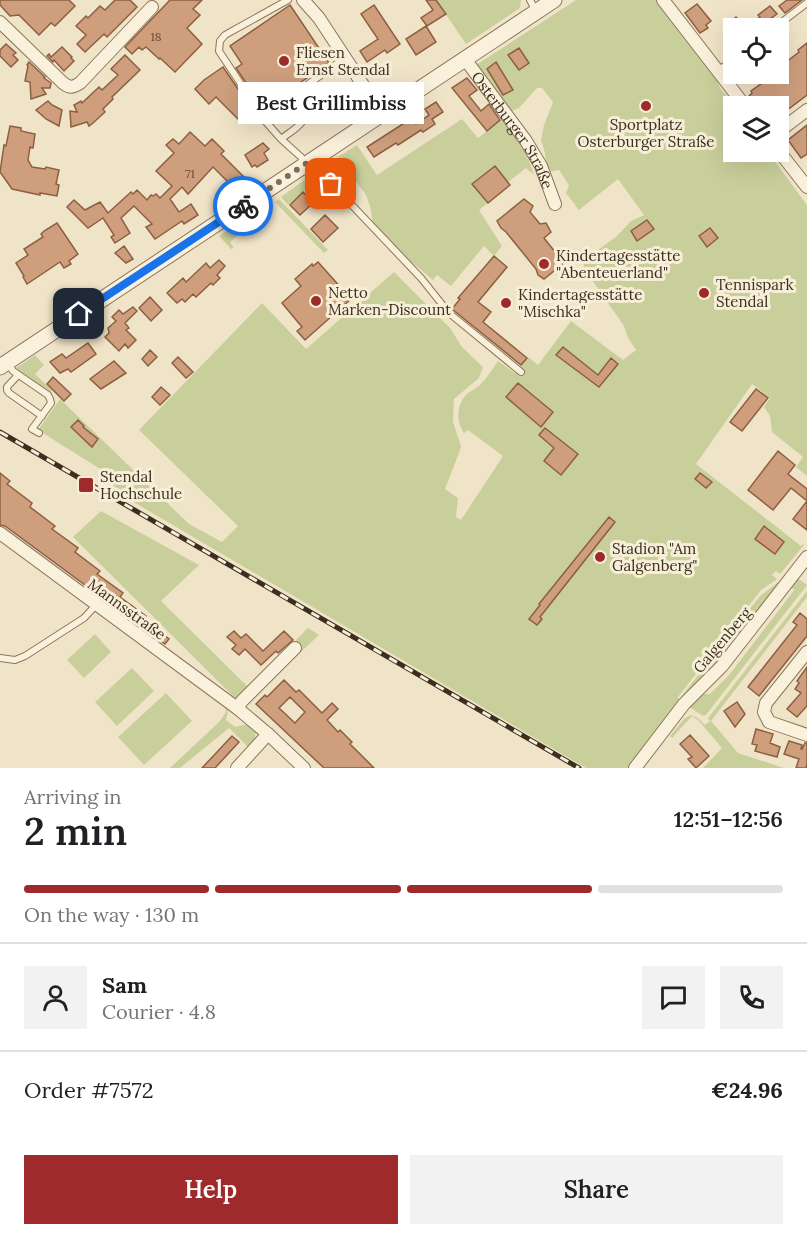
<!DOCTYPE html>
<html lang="en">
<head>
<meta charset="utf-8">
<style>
	body { margin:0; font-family:Lora,serif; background:#f2f2f2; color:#202124; height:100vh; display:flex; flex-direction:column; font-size:22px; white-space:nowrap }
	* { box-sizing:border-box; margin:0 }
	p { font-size:20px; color:#757577 }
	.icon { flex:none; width:33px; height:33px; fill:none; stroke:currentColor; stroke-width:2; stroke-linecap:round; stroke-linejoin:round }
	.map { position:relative; height:768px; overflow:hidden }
	.side { display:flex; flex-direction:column; background:#fff; flex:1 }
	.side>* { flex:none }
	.buttons { position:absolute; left:723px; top:18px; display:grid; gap:12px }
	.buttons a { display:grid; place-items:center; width:66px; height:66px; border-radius:0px; background:#fff; box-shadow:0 6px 24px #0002; font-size:30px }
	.pin { position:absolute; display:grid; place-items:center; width:51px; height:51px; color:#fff; margin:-26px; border-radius:12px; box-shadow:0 3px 9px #0006 }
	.courier { position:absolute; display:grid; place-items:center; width:60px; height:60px; margin:-30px; border:4px solid #1a73e8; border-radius:50%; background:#fff; color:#222; box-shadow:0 2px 8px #0007 }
	.bubble { position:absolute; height:42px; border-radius:0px; background:#fff; box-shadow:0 6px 24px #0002; font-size:20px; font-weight:600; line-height:42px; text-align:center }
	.head em { font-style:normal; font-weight:600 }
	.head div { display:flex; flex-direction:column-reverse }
	.head { display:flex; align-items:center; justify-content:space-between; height:102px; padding:0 24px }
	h1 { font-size:39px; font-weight:600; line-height:45px }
	.bar { display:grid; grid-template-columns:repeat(4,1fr); gap:9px 6px; align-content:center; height:72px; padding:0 24px }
	.bar i { height:8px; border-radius:4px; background:#e0e0e0 }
	.bar .active { background:#9e2a2b }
	.bar p { grid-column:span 4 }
	.line { display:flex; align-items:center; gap:15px; padding:0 24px; border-top:2px solid #e0e0e0 }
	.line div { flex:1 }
	.round { display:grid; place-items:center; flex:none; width:63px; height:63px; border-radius:0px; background:#f2f2f2 }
	.button { display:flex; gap:12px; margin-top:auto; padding:12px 24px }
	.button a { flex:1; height:69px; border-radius:0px; background:#9e2a2b; color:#fff; font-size:24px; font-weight:600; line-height:69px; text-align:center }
	.button a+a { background:#f2f2f2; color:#202124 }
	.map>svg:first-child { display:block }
	.green { fill:#c9cf9b }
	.building { fill:#cf9f7d; stroke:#8d5f41; stroke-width:1.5; fill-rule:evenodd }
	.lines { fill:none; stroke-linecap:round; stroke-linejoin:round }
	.service-casing { stroke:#8d765c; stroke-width:8 }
	.minor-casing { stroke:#8d765c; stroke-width:14 }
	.tertiary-casing { stroke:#8d765c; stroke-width:17 }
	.service { stroke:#faf1dc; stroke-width:6 }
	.minor { stroke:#faf1dc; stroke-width:12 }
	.tertiary { stroke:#faf1dc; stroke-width:15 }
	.rail-casing { stroke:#3d2e20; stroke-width:5 }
	.rail { stroke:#f7eed8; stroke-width:3; stroke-dasharray:9; stroke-linecap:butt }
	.done { stroke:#7c6e5b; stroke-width:6; stroke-dasharray:0 10.8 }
	.route { stroke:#1a73e8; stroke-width:8 }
	.poi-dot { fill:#9e2a2b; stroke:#f7eed8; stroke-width:2 }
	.labels { text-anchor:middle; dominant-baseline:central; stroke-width:6; stroke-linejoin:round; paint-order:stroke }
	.number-label { font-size:12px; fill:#624a37 }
	.poi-label { font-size:15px; fill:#3d2e20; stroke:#f7eed8; text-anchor:start }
	.street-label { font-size:15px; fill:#3d2e20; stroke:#f7eed8 }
</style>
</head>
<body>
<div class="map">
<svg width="807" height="768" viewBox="0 0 807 768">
	<rect width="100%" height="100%" fill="#f0e4c8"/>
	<path class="green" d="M 436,0 L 521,0 L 520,8 L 466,44 Z
		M 576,0 L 658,0 L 716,76 C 718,90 728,97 737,106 L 734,106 L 734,152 L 768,152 L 807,205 L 807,476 L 796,467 L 803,457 L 772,432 L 770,416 L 764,407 L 770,398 L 752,384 L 696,464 L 801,546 L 803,544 L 804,545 L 780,574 L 776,571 L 772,575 L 777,579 L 776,580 L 761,590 L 678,697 L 679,703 L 629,768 L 586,768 L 120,494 L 121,490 L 110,484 L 113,477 L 38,430 L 60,399 L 189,524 L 222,542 L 238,526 L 139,430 L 262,303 L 306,349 L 394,272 L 450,328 L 462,347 L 483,367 L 479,378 L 454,399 L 453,422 L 461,446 L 460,450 L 445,489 L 458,498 L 456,517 L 461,520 L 503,456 L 468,430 L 464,433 C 455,421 457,402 468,393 C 472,390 477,388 480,385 C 487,378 492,369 498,361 L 515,373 L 528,357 L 538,365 L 571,321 L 623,360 L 636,350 L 628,338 L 624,326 L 585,270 C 583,264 583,262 587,258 L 617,236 L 631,221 L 644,215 L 618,179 L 579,210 L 566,193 L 569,185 L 559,170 L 549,172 L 546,165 L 545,153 L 541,140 L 544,125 L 553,102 L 542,88 L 537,88 L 519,108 L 510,112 L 476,65 Z
		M 462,119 L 478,138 L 501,120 C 515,137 528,153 534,175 L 526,168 L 508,182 L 510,185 L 479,210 L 502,246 L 494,256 L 484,246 L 451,286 L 437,275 L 433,280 L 413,263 L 409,262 L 373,223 L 370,206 L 366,195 L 338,157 L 357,145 L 377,175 Z
		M 307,178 L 324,196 L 322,197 L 310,186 L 288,205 L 281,197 Z
		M 279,199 L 328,250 L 324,253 L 275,202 Z
		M 267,207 L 269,207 L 272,214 L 266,210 L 230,242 L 234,248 L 231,249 L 219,236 Z
		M 35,355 L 44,365 L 35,374 L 52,390 L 50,393 L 19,371 L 16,368 Z
		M 101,511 L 199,565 L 161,601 L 247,686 L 259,675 L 236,699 L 73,537 Z
		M 796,577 L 807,585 L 706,715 L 703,716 L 688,706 L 699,694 L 710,694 L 730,674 L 795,589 L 786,589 Z
		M 778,582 L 778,585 L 717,664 L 682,699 L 681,697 L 760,596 Z
		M 807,591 L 807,597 L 711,721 L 738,753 L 784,768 L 703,768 L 722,748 L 699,721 L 692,716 L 672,738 L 670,736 L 685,718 L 691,715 L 698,718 L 705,725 L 710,721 L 708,718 Z
		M 308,628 L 319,635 L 276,675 L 273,673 L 297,643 L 296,640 Z
		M 95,634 L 111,652 L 84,678 L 67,660 Z
		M 132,668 L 154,691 L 117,726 L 95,702 Z
		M 166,693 L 192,721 L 144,765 L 118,737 Z
		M 225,706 L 227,708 L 228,712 L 226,720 L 235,727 L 248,724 L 254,728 C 257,736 255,741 249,748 L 229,728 L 180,768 L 170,768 L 219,722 L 226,712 Z"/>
	<path class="building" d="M 0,0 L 69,0 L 75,6 L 55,26 L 51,23 L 39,35 L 19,15 L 10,16 L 0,5 Z
		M 115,0 L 130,0 L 137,7 L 107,37 L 104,34 L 85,52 L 77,44 L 86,35 L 76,26 L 86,16 L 88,18 L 100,6 L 105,10 Z
		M 170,0 L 202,0 L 193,9 L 200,15 L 187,28 L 202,44 L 175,72 L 160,58 L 159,59 L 146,47 L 142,50 L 139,47 L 132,54 L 125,47 Z
		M 426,0 L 436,0 L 446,14 L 427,26 L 421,18 L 433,10 Z
		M 787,0 L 802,0 L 785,13 L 779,6 Z
		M 697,4 L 711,21 L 706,25 L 708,28 L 700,33 L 685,13 Z
		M 290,5 L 329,63 L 288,91 L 296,102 L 277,115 L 269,104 L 263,108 L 236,68 L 242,64 L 230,46 Z
		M 374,5 L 400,44 L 387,53 L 385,50 L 367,62 L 360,51 L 378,39 L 361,14 Z
		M 770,6 L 777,14 L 758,28 L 736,28 L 730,22 L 736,17 L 745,28 L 760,17 L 758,15 Z
		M 426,26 L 436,42 L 416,55 L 406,39 Z
		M 807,43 L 807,95 L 778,117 L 778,106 L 770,106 L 765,99 L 756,106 L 749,96 L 752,93 L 751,91 L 765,81 L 762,78 L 768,74 L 778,74 L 778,69 L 782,67 L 781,66 L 799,52 L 798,50 Z
		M 6,44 L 16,53 L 13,55 L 18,60 L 11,67 L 0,56 L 0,50 Z
		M 62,47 L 72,57 L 71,58 L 74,61 L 64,71 L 54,60 L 53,62 L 47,56 L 49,54 L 51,57 Z
		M 519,48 L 529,63 L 519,70 L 508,55 Z
		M 125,55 L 140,70 L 112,97 L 113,99 L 103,109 L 105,112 L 93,123 L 89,126 L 87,122 L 71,127 L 70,111 L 77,112 L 74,105 L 81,101 L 82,103 L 99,87 L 102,90 L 103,89 L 118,75 L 111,69 Z
		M 29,62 L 45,77 L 44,78 L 51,83 L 50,88 L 42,88 L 46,94 L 31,99 L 30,82 L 25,81 L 28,66 L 27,65 Z
		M 496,62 L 513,90 L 503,95 L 487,69 Z
		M 223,67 L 255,114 L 242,123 L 216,97 L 209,104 L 195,89 L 204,80 Z
		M 467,78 L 477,90 L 469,96 L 481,111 L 489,104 L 500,120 L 487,131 L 452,88 Z
		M 344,84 L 356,101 L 341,110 L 339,106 L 337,107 L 333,101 L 335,99 L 332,95 L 338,92 L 336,89 Z
		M 48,101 L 52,105 L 62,110 L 59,126 L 46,119 L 36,110 Z
		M 436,102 L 443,112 L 432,119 L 435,124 L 423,132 L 421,130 L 398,145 L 396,143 L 374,157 L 367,147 L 412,118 L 416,124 L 429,115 L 425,109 Z
		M 807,125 L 807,154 L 801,158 L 788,140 Z
		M 10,126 L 21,128 L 21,131 L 35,134 L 33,148 L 30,147 L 28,160 L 32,167 L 45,169 L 46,167 L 59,170 L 56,184 L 59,185 L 57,196 L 40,193 L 40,195 L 12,189 L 0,172 L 4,145 L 6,146 Z
		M 190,132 L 205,146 L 212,139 L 224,151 L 221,154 L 244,177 L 234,188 L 213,167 L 188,194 L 182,187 L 170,199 L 179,212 L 191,204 L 198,215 L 184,224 L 182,221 L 155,239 L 146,227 L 152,224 L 134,206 L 121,218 L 130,233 L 115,243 L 111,237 L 114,235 L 103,218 L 88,228 L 67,207 L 74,200 L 85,210 L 100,202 L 108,213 L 131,192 L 133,194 L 137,190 L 147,200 L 151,195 L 153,196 L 156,194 L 160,198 L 172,186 L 156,171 L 174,153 L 166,145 L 173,139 L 179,144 Z
		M 263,143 L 269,149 L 264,153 L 268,160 L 257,167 L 255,165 L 252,167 L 245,155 Z
		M 495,166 L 510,185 L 488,203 L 472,184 Z
		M 342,167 L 350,177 L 344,183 L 335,173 Z
		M 303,192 L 313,203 L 300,215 L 290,205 Z
		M 524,199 L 533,206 L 530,212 L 540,224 L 546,223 L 551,232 L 544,238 L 564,263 L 544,279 L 538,275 L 536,269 L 506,232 L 501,228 L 497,221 Z
		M 325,215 L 338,228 L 323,242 L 311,229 Z
		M 647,220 L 654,229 L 637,241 L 631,231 Z
		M 57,223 L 78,254 L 69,261 L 71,264 L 64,268 L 60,262 L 27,284 L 23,277 L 24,276 L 16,263 L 28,255 L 24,249 L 43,237 L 41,234 L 44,231 Z
		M 710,228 L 718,238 L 707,247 L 699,236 Z
		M 124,246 L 133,259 L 126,263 L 115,253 Z
		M 494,256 L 507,267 L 478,302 L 491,312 L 483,322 L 527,358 L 521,365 L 452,309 L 460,299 L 458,298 Z
		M 219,260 L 225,266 L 217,275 L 220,278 L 213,285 L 211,283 L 196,297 L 193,294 L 185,302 L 182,299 L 177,303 L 167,293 L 183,278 L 186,282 L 206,263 L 210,268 Z
		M 318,262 L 351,299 L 305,340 L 297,331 L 302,327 L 282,303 L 301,286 L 295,279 L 312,264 L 313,266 Z
		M 150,297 L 162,310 L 151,321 L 139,308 Z
		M 133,307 L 137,311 L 125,323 L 129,328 L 126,330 L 136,340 L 128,348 L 125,344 L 119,351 L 105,337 L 109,333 L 108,328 L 116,321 L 112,317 L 119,310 L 123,314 Z
		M 88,343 L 96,354 L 71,372 L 68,369 L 60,373 L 50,362 L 62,354 L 66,358 Z
		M 563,347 L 598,375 L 611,358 L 618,364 L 599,387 L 556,355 Z
		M 150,350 L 157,357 L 148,366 L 142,359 Z
		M 178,357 L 193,372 L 186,378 L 172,363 Z
		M 114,361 L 126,373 L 101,389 L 90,379 Z
		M 53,377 L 71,394 L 64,401 L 47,384 Z
		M 518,383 L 553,412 L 541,427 L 506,397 Z
		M 161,387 L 170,395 L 160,405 L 152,397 Z
		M 756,389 L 768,398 L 742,431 L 730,422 Z
		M 78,420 L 84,426 L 83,427 L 98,439 L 92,447 L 71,427 Z
		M 545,428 L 578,454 L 561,475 L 544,461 L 554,448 L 539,435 Z
		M 778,451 L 795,465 L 788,474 L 807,489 L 807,530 L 793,519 L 807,501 L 791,488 L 773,510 L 748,490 Z
		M 0,473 L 10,481 L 7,484 L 32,503 L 30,507 L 55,526 L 52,529 L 78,548 L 75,552 L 100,571 L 97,574 L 123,593 L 120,597 L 146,616 L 143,619 L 169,639 L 165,644 L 5,526 L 0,525 Z
		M 700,473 L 712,482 L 706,488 L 695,479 Z
		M 609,517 L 615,522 L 540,617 L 542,619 L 537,625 L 529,619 L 540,605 L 539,604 Z
		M 764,526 L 784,542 L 775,554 L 755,539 Z
		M 800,613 L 807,619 L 807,636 L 759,696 L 748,687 L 797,625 L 793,622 Z
		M 234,631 L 241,638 L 246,634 L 263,651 L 284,631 L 293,640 L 278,653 L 276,651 L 261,665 L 245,649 L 239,655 L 232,649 L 236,645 L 227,637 Z
		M 807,667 L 807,706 L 797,717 L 787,709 L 801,693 L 795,689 L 799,683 L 797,681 Z
		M 284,680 L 296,692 L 299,690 L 322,713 L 332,703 L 338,709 L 327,720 L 338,732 L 340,730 L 352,742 L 350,744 L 374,768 L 324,768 L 256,704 L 265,695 L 267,697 ZM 290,697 L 305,712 L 295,723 L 279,708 Z
		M 737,702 L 745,714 L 735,727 L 724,711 Z
		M 756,729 L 773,734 L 770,743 L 780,747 L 777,757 L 755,751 L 757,745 L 752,744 Z
		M 690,735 L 709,756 L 696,768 L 688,759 L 692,757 L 680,744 Z
		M 232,736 L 239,742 L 215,768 L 202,768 Z
		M 789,741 L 802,745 L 801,749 L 802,749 L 805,743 L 807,743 L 807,764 L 806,768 L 796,768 L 799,759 L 784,754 Z"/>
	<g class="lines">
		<g class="service-casing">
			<path id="service" d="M 288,0 L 225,35 L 220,41 L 219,51 L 266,122 L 281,139 L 301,157 L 305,164
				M 530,0 L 536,11
				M 774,28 L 807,3
				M 718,71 L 734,59
				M 281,139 C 294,129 311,122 303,104 C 301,98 299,96 300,90 L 345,58
				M 311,162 L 421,278 L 449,313 L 521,372
				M 7,362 L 13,371 L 48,395 L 50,399 L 51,403 L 32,429 L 39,433
				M 18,375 L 7,387 L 7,390 L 9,393 L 42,416
				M 0,658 L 15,660 L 25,656 L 84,618 L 96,605"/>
		</g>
		<g class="minor-casing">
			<g id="minor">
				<path d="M 303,0 L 319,18 L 382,114"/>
				<path d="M 663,0 L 745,106"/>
				<path d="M 0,22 L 63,83 C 70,88 72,88 80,83 L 152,7"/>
				<path id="s1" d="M 465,59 L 526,141 L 541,166 L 555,204"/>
				<path d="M 778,132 L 807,110"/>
				<path d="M 778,150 L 807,187"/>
				<path d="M 0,533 L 237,708 L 268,734 L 304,768"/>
				<path d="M 807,652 L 766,703 L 764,712 L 769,722 L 807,735"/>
				<path d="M 237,708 L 242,701 L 295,648"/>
				<path d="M 237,768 L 268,734"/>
				<path d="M 635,768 L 684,704 L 722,666 L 807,557"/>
			</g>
		</g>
		<g class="tertiary-casing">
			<path id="tertiary" d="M 0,367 L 554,0"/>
		</g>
		<use href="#service" class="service"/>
		<use href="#minor" class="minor"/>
		<use href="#tertiary" class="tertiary"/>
		<g class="rail-casing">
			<path id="rail" d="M 0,432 L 579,768"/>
		</g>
		<use href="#rail" class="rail"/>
	</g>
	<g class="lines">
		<path class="done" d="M 243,206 L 310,161 L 331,184"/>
		<path class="route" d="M 79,314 L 243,206"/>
	</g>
	<g class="poi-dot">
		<circle cx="284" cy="61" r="6"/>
		<circle cx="646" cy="106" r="6"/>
		<circle cx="544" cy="264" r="6"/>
		<circle cx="704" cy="293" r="6"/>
		<circle cx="316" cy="301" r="6"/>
		<circle cx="506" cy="303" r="6"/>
		<rect x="78" y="477" width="16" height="16" rx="3"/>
		<circle cx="600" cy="557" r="6"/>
	</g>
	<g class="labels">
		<g class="number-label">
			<text x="156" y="36">18</text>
			<text x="190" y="173">71</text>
		</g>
		<g class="poi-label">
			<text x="296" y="52">Fliesen<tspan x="296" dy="17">Ernst Stendal</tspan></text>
			<text x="646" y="124" text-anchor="middle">Sportplatz<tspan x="646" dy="17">Osterburger Straße</tspan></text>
			<text x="556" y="255">Kindertagesstätte<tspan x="556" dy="17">"Abenteuerland"</tspan></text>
			<text x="716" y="284">Tennispark<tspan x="716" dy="17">Stendal</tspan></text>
			<text x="328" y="292">Netto<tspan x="328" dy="17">Marken-Discount</tspan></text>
			<text x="518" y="294">Kindertagesstätte<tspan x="518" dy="17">"Mischka"</tspan></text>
			<text x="100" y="476">Stendal<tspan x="100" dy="17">Hochschule</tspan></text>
			<text x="612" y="548">Stadion "Am<tspan x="612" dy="17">Galgenberg"</tspan></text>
		</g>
		<g class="street-label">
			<text stroke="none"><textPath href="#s1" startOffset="86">Osterburger Straße</textPath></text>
			<text transform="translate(127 609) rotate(36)">Mannsstraße</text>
			<text transform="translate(722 640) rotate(-50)">Galgenberg</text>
		</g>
	</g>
</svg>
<div class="buttons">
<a><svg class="icon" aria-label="locate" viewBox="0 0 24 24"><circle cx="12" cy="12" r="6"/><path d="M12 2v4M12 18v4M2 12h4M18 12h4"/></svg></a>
<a><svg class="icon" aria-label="layers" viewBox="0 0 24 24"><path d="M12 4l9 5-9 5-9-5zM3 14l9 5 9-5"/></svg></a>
</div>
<div class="pin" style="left:331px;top:184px;background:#ea580c"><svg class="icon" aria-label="bag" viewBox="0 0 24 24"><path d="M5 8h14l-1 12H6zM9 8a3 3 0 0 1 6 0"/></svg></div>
<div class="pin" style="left:79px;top:314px;background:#1f2937"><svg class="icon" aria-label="home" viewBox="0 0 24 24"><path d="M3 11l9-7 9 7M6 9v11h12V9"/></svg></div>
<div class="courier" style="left:243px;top:206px"><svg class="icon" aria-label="bike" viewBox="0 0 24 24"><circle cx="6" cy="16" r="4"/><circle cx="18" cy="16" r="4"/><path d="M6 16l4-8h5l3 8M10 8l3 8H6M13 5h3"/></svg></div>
<div class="bubble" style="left:238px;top:82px;width:186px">Best Grillimbiss</div>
</div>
<section class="side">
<div class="head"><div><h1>2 min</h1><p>Arriving in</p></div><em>12:51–12:56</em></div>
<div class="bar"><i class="active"></i><i class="active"></i><i class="active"></i><i></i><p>On the way · 130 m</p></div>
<div class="line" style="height:108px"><a class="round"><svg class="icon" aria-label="person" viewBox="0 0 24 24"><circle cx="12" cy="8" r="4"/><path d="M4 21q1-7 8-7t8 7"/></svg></a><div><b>Sam</b><p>Courier · 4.8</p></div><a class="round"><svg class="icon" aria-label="chat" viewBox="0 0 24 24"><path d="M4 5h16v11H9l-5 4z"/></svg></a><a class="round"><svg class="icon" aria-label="phone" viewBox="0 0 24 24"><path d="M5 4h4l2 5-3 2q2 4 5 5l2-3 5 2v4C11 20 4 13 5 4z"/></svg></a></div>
<div class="line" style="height:78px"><div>Order #7572</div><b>€24.96</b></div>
<div class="button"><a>Help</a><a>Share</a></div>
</section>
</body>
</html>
